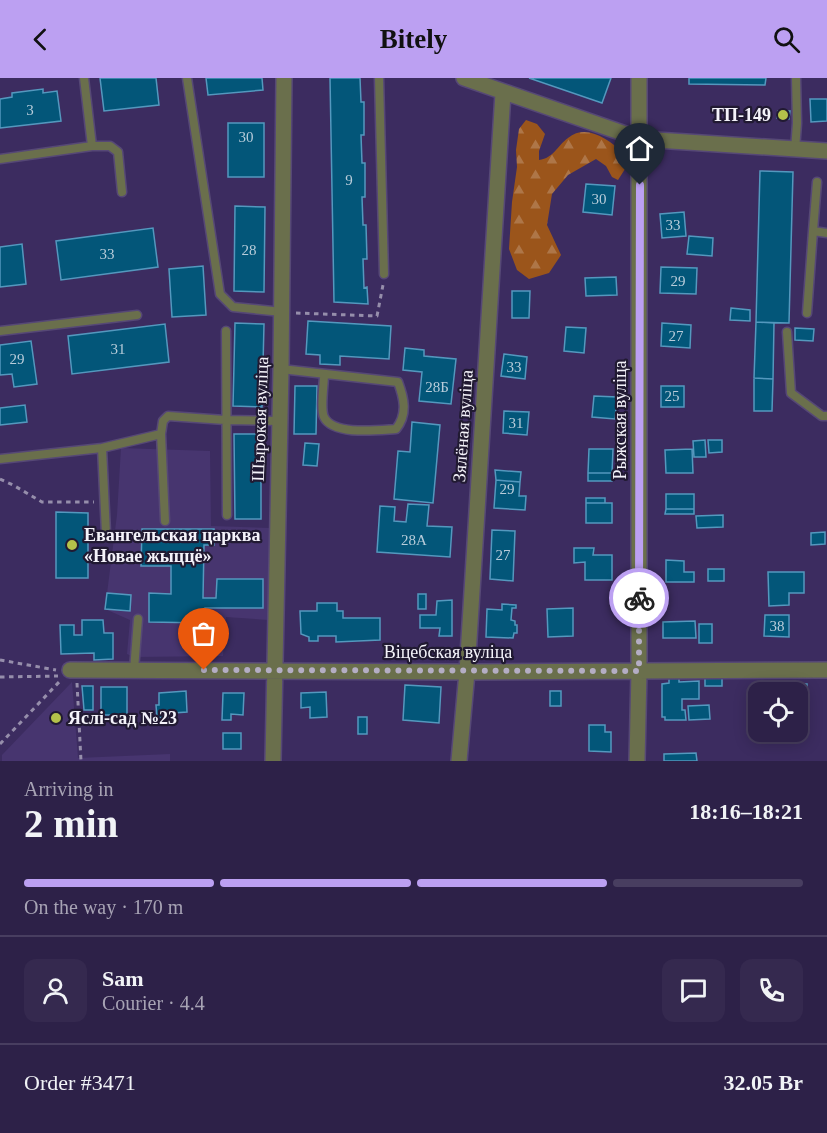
<!DOCTYPE html>
<html lang="en">
<head>
<meta charset="utf-8">
<style>
	body { margin:0; font-family:Georgia,serif; background:#35294f; color:#f1f3f6; height:100vh; display:flex; flex-direction:column; font-size:22px; white-space:nowrap }
	* { box-sizing:border-box; margin:0 }
	p { font-size:20px; color:#a7a3b4 }
	.icon { flex:none; width:33px; height:33px; fill:none; stroke:currentColor; stroke-width:2; stroke-linecap:round; stroke-linejoin:round }
	.map { position:relative; height:683px; overflow:hidden }
	.panel { display:flex; flex-direction:column; background:#2d2148; flex:1 }
	.panel>* { flex:none }
	.fabs { position:absolute; left:748px; top:604px; display:grid; gap:12px }
	.fabs a { display:grid; place-items:center; width:60px; height:60px; border-radius:12px; background:#2d2148; box-shadow:0 3px 15px #0003,0 0 0 2px #483e60; font-size:30px }
	.pin { position:absolute; display:grid; place-items:center; width:51px; height:51px; color:#fff; margin:-62px -26px; border-radius:50% 50% 50% 0; rotate:-45deg; box-shadow:0 0 6px #0007 }
	.pin .icon { rotate:45deg }
	.courier { position:absolute; display:grid; place-items:center; width:60px; height:60px; margin:-30px; border:4px solid #bca0f2; border-radius:50%; background:#fff; color:#222; box-shadow:0 2px 8px #0007 }
	.head em { font-style:normal; font-weight:600 }
	.head div { display:flex; flex-direction:column-reverse }
	.head { display:flex; align-items:center; justify-content:space-between; height:102px; padding:0 24px }
	h1 { font-size:39px; font-weight:600; line-height:45px }
	.bar { display:grid; grid-template-columns:repeat(4,1fr); gap:9px 6px; align-content:center; height:72px; padding:0 24px }
	.bar i { height:8px; border-radius:4px; background:#483e60 }
	.bar .on { background:#bca0f2 }
	.bar p { grid-column:span 4 }
	.line { display:flex; align-items:center; gap:15px; padding:0 24px; border-top:2px solid #483e60 }
	.line div { flex:1 }
	.round { display:grid; place-items:center; flex:none; width:63px; height:63px; border-radius:12px; background:#35294f }
	header { display:flex; justify-content:space-between; align-items:center; height:78px; padding:0 24px; background:#bca0f2; color:#111; font-size:27px; font-weight:600 }
	.map>svg:first-child { display:block }
	.built { fill:#47356f }
	.forest { fill:url(#forest-firs) }
	.building { fill:#035679; stroke:#5498be; stroke-width:1.5 }
	.lines { fill:none; stroke-linecap:round; stroke-linejoin:round }
	.lane-casing { stroke:#564876; stroke-width:11 }
	.street-casing { stroke:#564876; stroke-width:18 }
	.path { stroke:#968eab; stroke-width:3; stroke-dasharray:4.5 4.5; stroke-linecap:butt }
	.lane { stroke:#6a6f4c; stroke-width:8 }
	.street { stroke:#6a6f4c; stroke-width:15 }
	.done { stroke:#b4adc4; stroke-width:6; stroke-dasharray:0 10.8 }
	.route { stroke:#bca0f2; stroke-width:8 }
	.poi-dot { fill:#b4c24a; stroke:#211a32; stroke-width:2 }
	.labels { text-anchor:middle; dominant-baseline:central; stroke-width:4.5; stroke-linejoin:round; paint-order:stroke }
	.number-label { font-size:15px; fill:#b8ccda }
	.poi-label { font-size:18px; font-weight:bold; fill:#f4f3fa; stroke:#211a32; text-anchor:start }
	.street-label { font-size:18px; fill:#f4f3fa; stroke:#211a32 }
</style>
</head>
<body>
<header><svg class="icon" aria-label="back" viewBox="0 0 24 24"><path d="M15 5l-7 7 7 7"/></svg>Bitely<svg class="icon" aria-label="search" viewBox="0 0 24 24"><circle cx="10" cy="10" r="6"/><path d="M15 15l6 6"/></svg></header>
<div class="map">
<svg width="827" height="683" viewBox="0 0 827 683">
	<defs>
		<pattern id="forest-firs" width="22" height="20" patternUnits="userSpaceOnUse" patternTransform="scale(1.5)"><rect width="22" height="20" fill="#9b551b"/><path d="M5 1l3.5 6h-7zM16 11l3.5 6h-7z" fill="#ae7648"/></pattern>
	</defs>
	<rect width="100%" height="100%" fill="#3c2c60"/>
	<path class="built" d="M 121,370 L 210,373 L 211,448 L 270,450 L 269,542 L 226,539 L 223,578 L 134,579 L 127,576 L 130,542 L 105,531 L 117,437 Z
		M 72,604 L 78,680 L 170,676 L 170,683 L 2,683 L 2,677 Z"/>
	<path class="forest" d="M 526,42 L 537,46 L 545,56 L 539,73 L 539,82 C 554,80 557,68 568,60 C 587,45 608,62 623,74 L 625,91 L 618,102 L 612,99 L 606,88 L 596,81 L 568,97 L 552,116 L 547,147 L 561,177 L 549,195 L 529,201 L 517,192 L 509,171 L 512,124 L 517,89 L 516,72 L 519,51 Z"/>
	<path class="building" d="M 100,0 L 156,0 L 159,27 L 104,33 Z
		M 206,0 L 262,0 L 263,12 L 208,17 Z
		M 330,0 L 360,0 L 361,24 L 364,24 L 364,57 L 361,57 L 362,85 L 365,85 L 365,119 L 362,119 L 363,147 L 366,147 L 367,181 L 363,181 L 364,210 L 367,209 L 368,226 L 334,224 Z
		M 529,0 L 611,0 L 602,25 Z
		M 689,0 L 766,0 L 765,7 L 689,6 Z
		M 43,11 L 43,15 L 57,13 L 61,43 L 0,50 L 0,21 L 12,19 L 12,15 Z
		M 810,21 L 827,21 L 827,43 L 811,44 Z
		M 778,33 L 790,33 L 789,41 L 777,40 Z
		M 228,45 L 264,45 L 264,99 L 228,99 Z
		M 760,93 L 793,94 L 789,245 L 756,244 Z
		M 586,106 L 615,108 L 612,137 L 583,134 Z
		M 235,128 L 265,129 L 264,214 L 234,213 Z
		M 684,134 L 686,158 L 662,160 L 660,136 Z
		M 153,150 L 158,189 L 61,202 L 56,163 Z
		M 689,158 L 713,160 L 712,178 L 687,176 Z
		M 22,166 L 26,206 L 0,209 L 0,169 Z
		M 203,188 L 206,237 L 172,239 L 169,191 Z
		M 661,189 L 697,190 L 696,216 L 660,215 Z
		M 616,199 L 617,217 L 586,218 L 585,200 Z
		M 512,213 L 530,213 L 529,240 L 512,240 Z
		M 731,230 L 750,232 L 750,243 L 730,242 Z
		M 308,243 L 391,248 L 389,281 L 340,278 L 340,287 L 320,286 L 320,277 L 306,276 Z
		M 756,244 L 774,245 L 773,301 L 754,300 Z
		M 235,245 L 264,246 L 262,329 L 233,328 Z
		M 662,245 L 691,247 L 690,270 L 661,268 Z
		M 165,246 L 169,284 L 72,296 L 68,258 Z
		M 566,249 L 586,250 L 584,275 L 564,273 Z
		M 795,250 L 814,251 L 813,263 L 795,262 Z
		M 31,263 L 37,306 L 14,309 L 12,296 L 0,297 L 0,267 Z
		M 405,270 L 424,272 L 424,278 L 456,281 L 451,326 L 419,323 L 422,294 L 403,292 Z
		M 504,276 L 527,279 L 525,301 L 501,298 Z
		M 754,300 L 773,301 L 772,333 L 754,333 Z
		M 295,308 L 317,308 L 316,356 L 294,356 Z
		M 661,308 L 684,308 L 684,329 L 661,329 Z
		M 594,318 L 617,319 L 615,341 L 592,339 Z
		M 25,327 L 27,344 L 0,347 L 0,330 Z
		M 504,333 L 529,334 L 527,357 L 503,355 Z
		M 412,344 L 440,347 L 433,425 L 394,421 L 398,373 L 410,374 Z
		M 234,356 L 261,356 L 261,441 L 235,441 Z
		M 705,362 L 706,379 L 694,379 L 693,363 Z
		M 708,362 L 722,362 L 722,374 L 709,375 Z
		M 305,365 L 319,366 L 317,388 L 303,387 Z
		M 589,371 L 613,371 L 612,395 L 588,395 Z
		M 692,371 L 693,395 L 666,395 L 665,372 Z
		M 495,392 L 521,394 L 520,404 L 496,402 Z
		M 588,395 L 612,395 L 612,403 L 588,403 Z
		M 496,402 L 520,404 L 519,418 L 526,418 L 525,432 L 494,430 Z
		M 666,416 L 694,416 L 694,431 L 666,431 Z
		M 586,420 L 605,420 L 605,425 L 586,425 Z
		M 586,425 L 612,425 L 612,445 L 586,445 Z
		M 408,426 L 429,427 L 427,448 L 452,449 L 450,479 L 377,474 L 380,428 L 395,429 L 394,443 L 406,444 Z
		M 666,431 L 694,431 L 694,436 L 665,436 Z
		M 56,434 L 88,435 L 88,500 L 56,500 Z
		M 723,437 L 723,449 L 697,450 L 696,438 Z
		M 142,451 L 214,451 L 214,467 L 204,467 L 203,520 L 216,520 L 217,501 L 263,501 L 263,530 L 205,530 L 205,545 L 149,544 L 149,515 L 171,516 L 171,488 L 141,488 Z
		M 492,452 L 515,453 L 513,503 L 490,501 Z
		M 825,454 L 825,466 L 811,467 L 811,455 Z
		M 574,470 L 594,470 L 593,477 L 612,477 L 612,502 L 585,502 L 585,484 L 574,485 Z
		M 666,482 L 684,483 L 684,494 L 694,494 L 694,504 L 666,504 Z
		M 708,491 L 724,491 L 724,503 L 708,503 Z
		M 768,494 L 804,494 L 804,515 L 789,515 L 789,527 L 769,528 Z
		M 107,515 L 131,517 L 130,533 L 105,531 Z
		M 418,516 L 426,516 L 426,531 L 418,531 Z
		M 452,522 L 452,558 L 439,558 L 440,550 L 420,550 L 420,537 L 436,537 L 437,523 Z
		M 317,525 L 337,525 L 337,533 L 343,533 L 343,540 L 380,540 L 380,562 L 336,564 L 336,558 L 318,558 L 318,563 L 309,563 L 309,559 L 301,556 L 300,533 L 317,533 Z
		M 502,526 L 516,527 L 516,530 L 512,530 L 511,542 L 515,543 L 515,547 L 517,547 L 517,555 L 514,555 L 513,560 L 486,559 L 487,531 L 502,532 Z
		M 573,530 L 573,558 L 548,559 L 547,531 Z
		M 765,537 L 789,537 L 789,559 L 764,558 Z
		M 82,542 L 103,542 L 104,555 L 113,555 L 113,581 L 94,582 L 94,575 L 61,576 L 60,547 L 74,547 L 74,557 L 82,557 Z
		M 695,543 L 696,560 L 663,560 L 663,544 Z
		M 699,546 L 712,546 L 712,565 L 699,565 Z
		M 705,599 L 722,599 L 722,608 L 705,608 Z
		M 669,600 L 679,600 L 679,604 L 699,603 L 699,621 L 682,621 L 682,632 L 685,632 L 686,642 L 665,642 L 665,639 L 662,639 L 662,606 L 669,605 Z
		M 758,604 L 769,604 L 769,615 L 759,615 L 759,617 Z
		M 784,606 L 807,606 L 807,629 L 798,629 L 798,615 L 784,615 Z
		M 405,607 L 441,609 L 439,645 L 403,642 Z
		M 82,608 L 93,608 L 93,632 L 84,632 Z
		M 101,609 L 127,609 L 127,637 L 101,637 Z
		M 186,613 L 187,634 L 173,635 L 173,639 L 157,640 L 156,627 L 159,627 L 159,615 Z
		M 550,613 L 561,613 L 561,628 L 550,628 Z
		M 326,614 L 327,639 L 310,640 L 310,629 L 301,630 L 301,615 Z
		M 223,615 L 244,615 L 243,637 L 231,636 L 231,642 L 222,642 Z
		M 709,627 L 710,641 L 689,642 L 688,628 Z
		M 358,639 L 367,639 L 367,656 L 358,656 Z
		M 589,647 L 605,647 L 605,654 L 611,654 L 611,674 L 589,673 Z
		M 223,655 L 241,655 L 241,671 L 223,671 Z
		M 696,675 L 697,683 L 664,683 L 664,676 Z"/>
	<g class="lines">
		<g class="lane-casing">
			<path id="lane" d="M 84,0 L 92,68
				M 187,0 L 220,216 L 233,229 L 282,234
				M 379,0 L 384,196
				M 795,72 L 797,45 L 796,0
				M 0,81 L 92,68 L 110,68 L 118,74 L 122,114
				M 813,153 L 817,104
				M 807,235 L 813,153 L 827,155
				M 0,253 L 137,237
				M 226,253 L 227,437
				M 787,254 L 791,315 L 822,338 L 827,338
				M 281,291 L 398,304 C 404,320 408,336 396,351 C 379,352 333,358 324,339 C 320,331 324,307 324,297
				M 102,370 L 106,455
				M 0,381 L 102,370 L 161,356
				M 165,443 L 161,356 L 163,343 L 168,338 L 225,342 L 279,343
				M 134,592 L 138,541"/>
		</g>
		<g class="street-casing">
			<path id="street" d="M 464,0 L 640,61 L 827,73
				M 70,592 L 467,594 L 827,592
				M 273,683 L 281,291 L 284,0
				M 459,683 L 467,594 L 503,15
				M 637,683 L 639,593 L 639,0"/>
		</g>
		<path class="path" d="M 296,235 L 377,238 L 383,207
			M 0,401 L 13,407 L 42,424 L 94,424
			M 0,582 L 56,592
			M 0,599 L 58,598
			M 77,605 L 81,683
			M 0,666 L 61,602"/>
		<use href="#lane" class="lane"/>
		<use href="#street" class="street"/>
	</g>
	<g class="lines">
		<path class="done" d="M 204,592 L 639,593 L 639,520"/>
		<path class="route" d="M 639,520 L 640,107"/>
	</g>
	<g class="poi-dot">
		<circle cx="783" cy="37" r="6"/>
		<circle cx="72" cy="467" r="6"/>
		<circle cx="56" cy="640" r="6"/>
	</g>
	<g class="labels">
		<g class="number-label">
			<text x="30" y="32">3</text>
			<text x="246" y="59">30</text>
			<text x="349" y="102">9</text>
			<text x="599" y="121">30</text>
			<text x="673" y="147">33</text>
			<text x="249" y="172">28</text>
			<text x="107" y="176">33</text>
			<text x="678" y="203">29</text>
			<text x="676" y="258">27</text>
			<text x="118" y="271">31</text>
			<text x="17" y="281">29</text>
			<text x="514" y="289">33</text>
			<text x="437" y="309">28Б</text>
			<text x="672" y="318">25</text>
			<text x="516" y="345">31</text>
			<text x="507" y="411">29</text>
			<text x="414" y="462">28А</text>
			<text x="503" y="477">27</text>
			<text x="777" y="548">38</text>
		</g>
		<g class="poi-label">
			<text x="771" y="37" text-anchor="end">ТП-149</text>
			<text x="84" y="457">Евангельская царква<tspan x="84" dy="21">«Новае жыццё»</tspan></text>
			<text x="68" y="640">Яслі-сад №23</text>
		</g>
		<g class="street-label">
			<text transform="translate(260 341) rotate(-88)">Шырокая вуліца</text>
			<text transform="translate(620 342) rotate(-90)">Рыжская вуліца</text>
			<text transform="translate(463 348) rotate(-86)">Зялёная вуліца</text>
			<text x="448" y="574">Віцебская вуліца</text>
		</g>
	</g>
</svg>
<div class="fabs">
<a><svg class="icon" aria-label="locate" viewBox="0 0 24 24"><circle cx="12" cy="12" r="6"/><path d="M12 2v4M12 18v4M2 12h4M18 12h4"/></svg></a>
</div>
<div class="pin" style="left:204px;top:592px;background:#ea580c"><svg class="icon" aria-label="bag" viewBox="0 0 24 24"><path d="M5 8h14l-1 12H6zM9 8a3 3 0 0 1 6 0"/></svg></div>
<div class="pin" style="left:640px;top:107px;background:#1f2937"><svg class="icon" aria-label="home" viewBox="0 0 24 24"><path d="M3 11l9-7 9 7M6 9v11h12V9"/></svg></div>
<div class="courier" style="left:639px;top:520px"><svg class="icon" aria-label="bike" viewBox="0 0 24 24"><circle cx="6" cy="16" r="4"/><circle cx="18" cy="16" r="4"/><path d="M6 16l4-8h5l3 8M10 8l3 8H6M13 5h3"/></svg></div>
</div>
<section class="panel">
<div class="head"><div><h1>2 min</h1><p>Arriving in</p></div><em>18:16–18:21</em></div>
<div class="bar"><i class="on"></i><i class="on"></i><i class="on"></i><i></i><p>On the way · 170 m</p></div>
<div class="line" style="height:108px"><a class="round"><svg class="icon" aria-label="person" viewBox="0 0 24 24"><circle cx="12" cy="8" r="4"/><path d="M4 21q1-7 8-7t8 7"/></svg></a><div><b>Sam</b><p>Courier · 4.4</p></div><a class="round"><svg class="icon" aria-label="chat" viewBox="0 0 24 24"><path d="M4 5h16v11H9l-5 4z"/></svg></a><a class="round"><svg class="icon" aria-label="phone" viewBox="0 0 24 24"><path d="M5 4h4l2 5-3 2q2 4 5 5l2-3 5 2v4C11 20 4 13 5 4z"/></svg></a></div>
<div class="line" style="height:78px"><div>Order #3471</div><b>32.05 Br</b></div>
</section>
</body>
</html>
